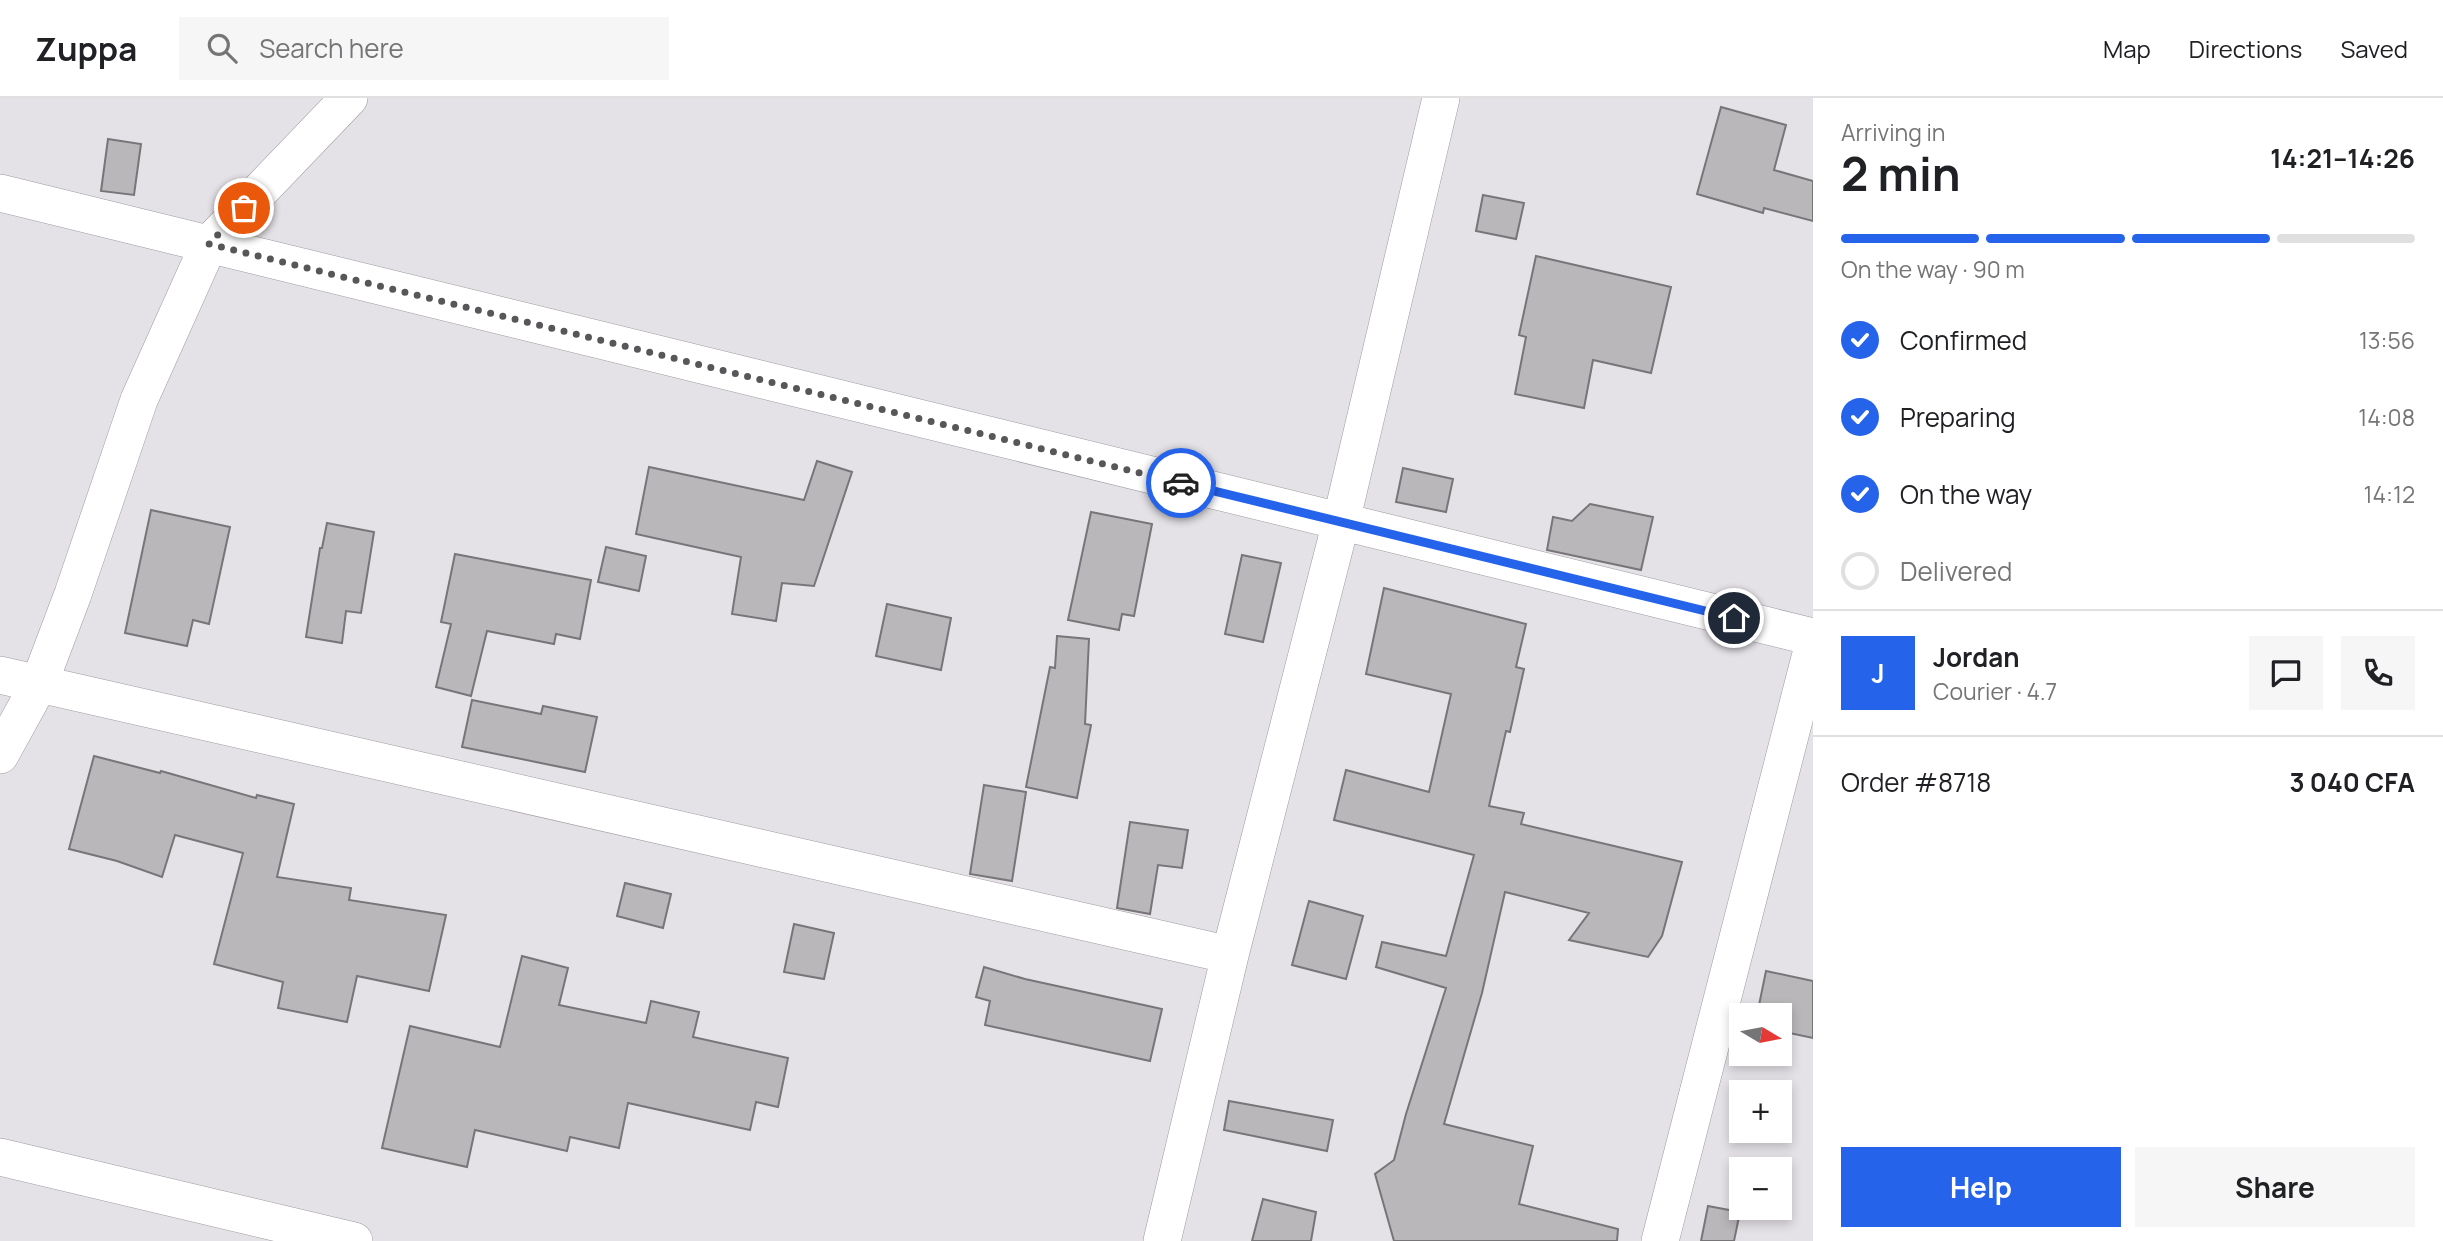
<!DOCTYPE html>
<html lang="en">
<head>
<meta charset="utf-8">
<style>
	body { margin:0; font-family:Manrope,sans-serif; background:#f6f6f6; color:#202124; height:100vh; display:flex; flex-direction:column; font-size:26px; white-space:nowrap }
	* { box-sizing:border-box; margin:0 }
	p { font-size:23px; color:#757577 }
	.icon { flex:none; width:38px; height:38px; fill:none; stroke:currentColor; stroke-width:2; stroke-linecap:round; stroke-linejoin:round }
	.map { position:relative; flex:1; overflow:hidden }
	.sheet { display:flex; flex-direction:column; background:#fff; width:630px }
	.sheet>* { flex:none }
	.needle { width:46px; rotate:100deg }
	.fabs { position:absolute; left:1729px; top:905px; display:grid; gap:14px }
	.fabs a { display:grid; place-items:center; width:63px; height:63px; border-radius:0px; background:#fff; box-shadow:0 4px 10px #0003; font-size:35px }
	.pin { position:absolute; display:grid; place-items:center; width:60px; height:60px; color:#fff; margin:-30px; border:4px solid #fff; border-radius:50%; box-shadow:0 2px 7px #0007 }
	.courier { position:absolute; display:grid; place-items:center; width:70px; height:70px; margin:-35px; border:5px solid #2563eb; border-radius:50%; background:#fff; color:#222; box-shadow:0 2px 9px #0007 }
	.headline em { font-style:normal; font-weight:700 }
	.headline div { display:flex; flex-direction:column-reverse }
	.headline { display:flex; align-items:center; justify-content:space-between; height:119px; padding:0 28px }
	h1 { font-size:46px; font-weight:700; line-height:52px }
	.bar { display:grid; grid-template-columns:repeat(4,1fr); gap:10px 7px; align-content:center; height:84px; padding:0 28px }
	.bar i { height:9px; border-radius:5px; background:#e0e0e0 }
	.bar .current { background:#2563eb }
	.bar p { grid-column:span 4 }
	.line { display:flex; align-items:center; gap:18px; padding:0 28px; border-top:2px solid #e0e0e0 }
	.line div { flex:1 }
	.round { display:grid; place-items:center; flex:none; width:74px; height:74px; border-radius:0px; background:#f6f6f6 }
	ol { padding:0 28px; list-style:none }
	li { display:flex; align-items:center; gap:21px; height:77px }
	li p { margin-inline-start:auto }
	li .icon { padding:7px; border-radius:50%; background:#2563eb; color:#fff; stroke-width:4 }
	li:last-child { color:#757577 }
	li i { width:38px; height:38px; border:4px solid #e0e0e0; border-radius:50% }
	.action { display:flex; gap:14px; margin-top:auto; padding:14px 28px }
	.action a { flex:1; height:80px; border-radius:0px; background:#2563eb; color:#fff; font-size:28px; font-weight:700; line-height:80px; text-align:center }
	.action a+a { background:#f6f6f6; color:#202124 }
	header { display:flex; align-items:center; gap:42px; box-sizing:border-box; height:98px; padding:0 35px; background:#fff; border-bottom:2px solid #e0e0e0 }
	header strong { font-size:33px }
	nav { display:flex; gap:38px; margin-inline-start:auto; font-size:24px }
	.search { width:490px; height:63px; background:#f6f6f6; display:flex; align-items:center; gap:18px; box-sizing:border-box; padding:0 24px; border-radius:0px; color:#757577; font-size:26px }
	main { display:flex; flex:1; min-height:0 }
	.map>svg:first-child { display:block }
	.building { fill:#bab7ba; stroke:#787578; stroke-width:2 }
	.lines { fill:none; stroke-linecap:round; stroke-linejoin:round }
	.minor-casing { stroke:#9d9b9f; stroke-width:38 }
	.minor { stroke:#fff; stroke-width:37 }
	.done { stroke:#585659; stroke-width:7; stroke-dasharray:0 12.6 }
	.route { stroke:#2563eb; stroke-width:9 }
</style>
</head>
<body>
<header>
<strong>Zuppa</strong>
<div class="search"><svg class="icon" aria-label="search" viewBox="0 0 24 24"><circle cx="10" cy="10" r="6"/><path d="M15 15l6 6"/></svg>Search here</div>
<nav><a>Map</a><a>Directions</a><a>Saved</a></nav>
</header>
<main>
<div class="map">
<svg width="1813" height="1143" viewBox="0 0 1813 1143">
	<rect width="100%" height="100%" fill="#e5e2e7"/>
	<path class="building" d="M 1721,9 L 1786,27 L 1774,72 L 1813,83 L 1813,123 L 1764,110 L 1763,115 L 1697,96 Z
		M 108,41 L 141,46 L 134,97 L 101,93 Z
		M 1483,97 L 1524,105 L 1516,141 L 1476,133 Z
		M 1536,158 L 1671,189 L 1651,275 L 1593,262 L 1584,310 L 1515,296 L 1526,239 L 1519,237 Z
		M 817,363 L 852,374 L 814,488 L 782,485 L 776,523 L 732,516 L 741,459 L 636,436 L 649,369 L 804,402 Z
		M 1403,370 L 1453,381 L 1446,414 L 1396,404 Z
		M 1590,406 L 1653,419 L 1641,472 L 1547,452 L 1553,419 L 1572,423 Z
		M 151,412 L 230,429 L 209,526 L 193,522 L 187,548 L 125,535 Z
		M 1091,414 L 1152,426 L 1134,518 L 1122,516 L 1119,532 L 1068,522 Z
		M 327,425 L 374,434 L 361,515 L 346,513 L 342,545 L 306,539 L 320,450 L 322,450 Z
		M 606,449 L 646,458 L 639,493 L 598,484 Z
		M 455,456 L 591,482 L 580,541 L 556,536 L 554,546 L 487,533 L 471,598 L 436,589 L 451,526 L 441,524 Z
		M 1242,457 L 1281,465 L 1263,544 L 1225,536 Z
		M 1384,490 L 1526,526 L 1516,569 L 1524,571 L 1510,634 L 1506,633 L 1489,708 L 1524,715 L 1521,726 L 1682,764 L 1662,838 L 1648,859 L 1569,842 L 1589,815 L 1505,794 L 1482,895 L 1444,1026 L 1533,1048 L 1519,1106 L 1618,1131 L 1617,1143 L 1394,1143 L 1375,1076 L 1394,1062 L 1406,1016 L 1446,890 L 1376,869 L 1382,844 L 1446,858 L 1474,757 L 1334,722 L 1346,672 L 1429,694 L 1451,596 L 1366,576 Z
		M 887,506 L 951,520 L 941,572 L 876,558 Z
		M 1057,538 L 1089,541 L 1085,626 L 1091,627 L 1077,700 L 1026,689 L 1050,569 L 1055,570 Z
		M 472,602 L 541,616 L 543,608 L 597,619 L 585,674 L 462,649 Z
		M 94,658 L 160,675 L 161,673 L 256,700 L 257,697 L 294,706 L 277,779 L 351,790 L 349,802 L 446,817 L 429,893 L 357,878 L 347,924 L 278,910 L 283,884 L 214,866 L 243,755 L 175,737 L 162,779 L 117,763 L 69,751 Z
		M 984,687 L 1026,694 L 1012,783 L 970,776 Z
		M 1130,724 L 1188,732 L 1182,770 L 1158,767 L 1150,816 L 1117,810 Z
		M 625,785 L 671,796 L 663,830 L 617,818 Z
		M 1309,803 L 1363,818 L 1346,881 L 1292,867 Z
		M 794,826 L 834,835 L 824,881 L 784,874 Z
		M 522,858 L 568,870 L 559,907 L 646,925 L 651,903 L 699,914 L 693,939 L 788,960 L 778,1009 L 756,1004 L 750,1032 L 628,1005 L 619,1050 L 570,1039 L 567,1053 L 475,1032 L 467,1069 L 382,1050 L 410,928 L 500,949 Z
		M 984,869 L 1025,881 L 1162,911 L 1150,963 L 985,927 L 990,903 L 976,899 Z
		M 1766,873 L 1813,883 L 1813,940 L 1780,933 L 1780,917 L 1757,917 Z
		M 1229,1003 L 1333,1022 L 1327,1053 L 1224,1032 Z
		M 1263,1101 L 1316,1114 L 1311,1143 L 1252,1143 Z
		M 1708,1108 L 1740,1114 L 1734,1143 L 1701,1143 Z"/>
	<g class="lines">
		<g class="minor-casing">
			<path id="minor" d="M 0,95 L 1813,539
				M 0,577 L 1230,857
				M 0,657 L 39,586 L 73,496 L 139,302 L 209,146 L 349,0
				M 0,1059 L 354,1143
				M 1162,1143 L 1230,857 L 1341,424 L 1441,0
				M 1660,1143 L 1813,548"/>
		</g>
		<use href="#minor" class="minor"/>
	</g>
	<g class="lines">
		<path class="done" d="M 244,110 L 209,146 L 1181,385"/>
		<path class="route" d="M 1181,385 L 1734,520"/>
	</g>
</svg>
<div class="fabs">
<a><svg class="needle" viewBox="-14 -14 28 28"><path d="M0-13l5 13h-10z" fill="#e53935"/><path d="M0 13l5-13h-10z" fill="#757577"/></svg></a>
<a>+</a>
<a>−</a>
</div>
<div class="pin" style="left:244px;top:110px;background:#ea580c"><svg class="icon" aria-label="bag" viewBox="0 0 24 24"><path d="M5 8h14l-1 12H6zM9 8a3 3 0 0 1 6 0"/></svg></div>
<div class="pin" style="left:1734px;top:520px;background:#1f2937"><svg class="icon" aria-label="home" viewBox="0 0 24 24"><path d="M3 11l9-7 9 7M6 9v11h12V9"/></svg></div>
<div class="courier" style="left:1181px;top:385px"><svg class="icon" aria-label="car" viewBox="0 0 24 24"><path d="M5 17H2v-5l4-1 3-4h7l3 4 3 1v5h-3M9 17h6M6 11h13"/><circle cx="7" cy="17" r="2"/><circle cx="17" cy="17" r="2"/></svg></div>
</div>
<section class="sheet">
<div class="headline"><div><h1>2 min</h1><p>Arriving in</p></div><em>14:21–14:26</em></div>
<div class="bar"><i class="current"></i><i class="current"></i><i class="current"></i><i></i><p>On the way · 90 m</p></div>
<ol>
<li><svg class="icon" aria-label="check" viewBox="0 0 24 24"><path d="M5 12l5 5 9-10"/></svg>Confirmed<p>13:56</p></li>
<li><svg class="icon" aria-label="check" viewBox="0 0 24 24"><path d="M5 12l5 5 9-10"/></svg>Preparing<p>14:08</p></li>
<li><svg class="icon" aria-label="check" viewBox="0 0 24 24"><path d="M5 12l5 5 9-10"/></svg>On the way<p>14:12</p></li>
<li><i></i>Delivered</li>
</ol>
<div class="line" style="height:126px"><b class="round" style="background:#2563eb;color:#fff">J</b><div><b>Jordan</b><p>Courier · 4.7</p></div><a class="round"><svg class="icon" aria-label="chat" viewBox="0 0 24 24"><path d="M4 5h16v11H9l-5 4z"/></svg></a><a class="round"><svg class="icon" aria-label="phone" viewBox="0 0 24 24"><path d="M5 4h4l2 5-3 2q2 4 5 5l2-3 5 2v4C11 20 4 13 5 4z"/></svg></a></div>
<div class="line" style="height:91px"><div>Order #8718</div><b>3 040 CFA</b></div>
<div class="action"><a>Help</a><a>Share</a></div>
</section>
</main>
</body>
</html>
